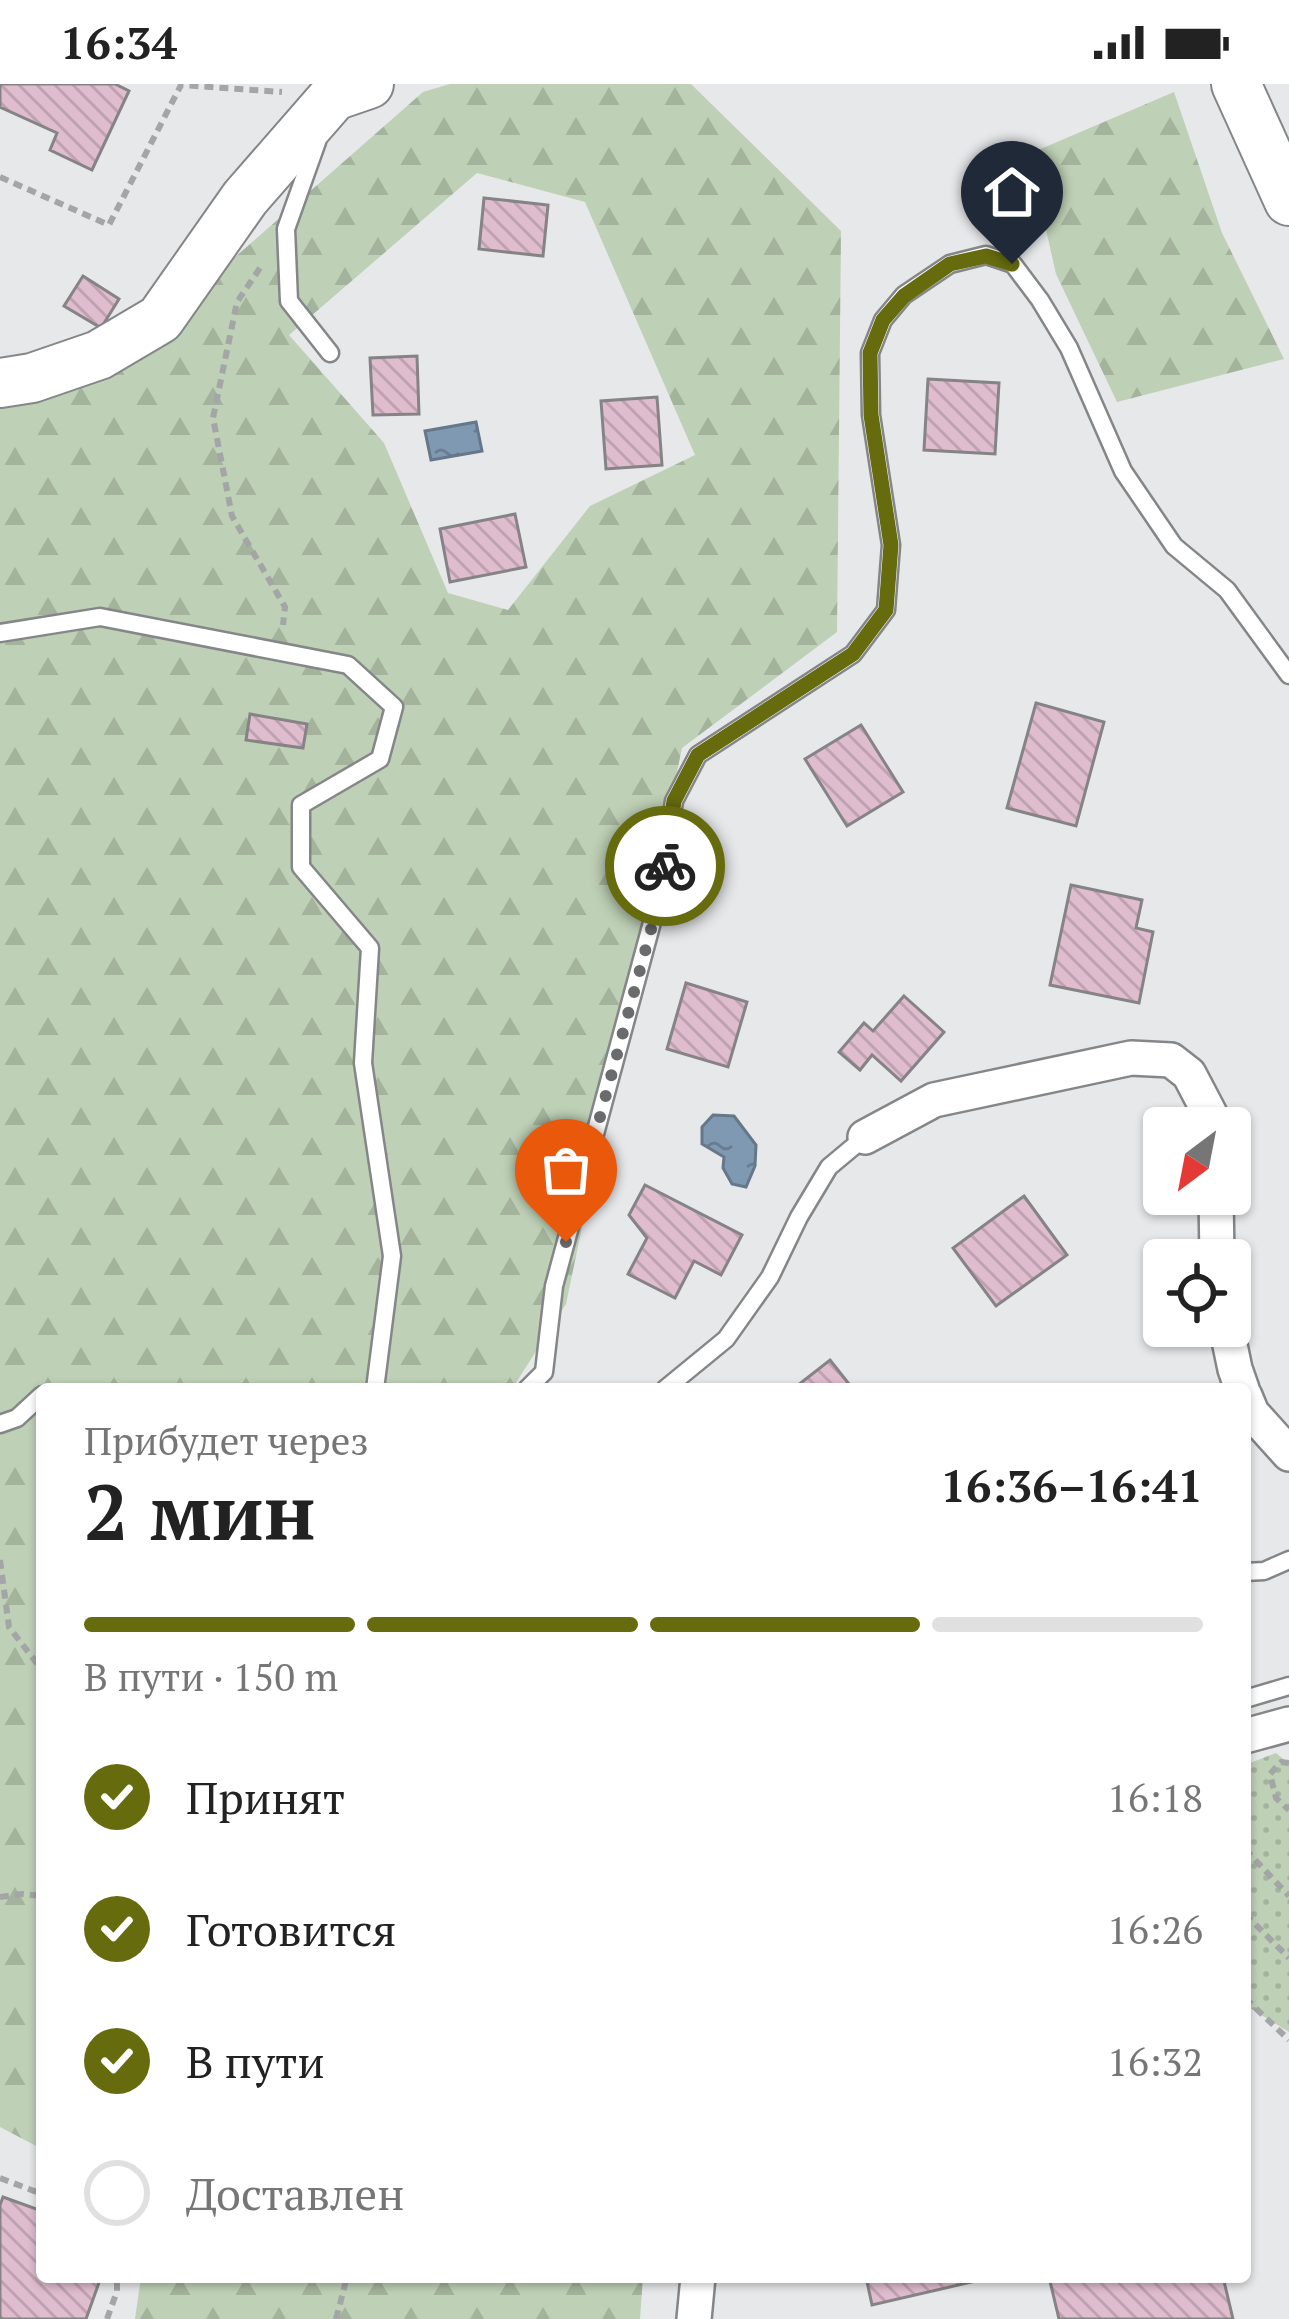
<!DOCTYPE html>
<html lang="ru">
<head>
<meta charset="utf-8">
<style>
	body { margin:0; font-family:"PT Serif",serif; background:#f6f6f6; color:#222; height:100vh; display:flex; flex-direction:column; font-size:45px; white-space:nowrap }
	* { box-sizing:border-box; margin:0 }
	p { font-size:39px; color:#767676 }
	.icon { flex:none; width:66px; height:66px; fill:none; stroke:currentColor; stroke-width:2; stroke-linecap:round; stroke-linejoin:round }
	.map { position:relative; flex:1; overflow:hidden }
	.panel { position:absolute; left:36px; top:1299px; width:1215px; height:900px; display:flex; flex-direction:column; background:#fff; border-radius:12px; box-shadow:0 3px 9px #0004 }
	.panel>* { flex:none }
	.needle { width:78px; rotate:212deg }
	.buttons { position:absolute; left:1143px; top:1023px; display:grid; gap:24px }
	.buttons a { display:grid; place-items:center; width:108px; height:108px; border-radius:12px; background:#fff; box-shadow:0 3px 9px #0004; font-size:60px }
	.pin { position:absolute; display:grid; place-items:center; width:102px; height:102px; color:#fff; margin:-123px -51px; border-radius:50% 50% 50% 0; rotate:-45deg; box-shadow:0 0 12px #0007 }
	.pin .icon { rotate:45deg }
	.courier { position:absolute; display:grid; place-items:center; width:120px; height:120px; margin:-60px; border:9px solid #666b0e; border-radius:50%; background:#fff; color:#222; box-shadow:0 3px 15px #0007 }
	.summary em { font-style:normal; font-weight:600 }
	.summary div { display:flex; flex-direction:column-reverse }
	.summary { display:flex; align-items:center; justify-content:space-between; height:204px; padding:0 48px }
	h1 { font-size:78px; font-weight:600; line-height:90px }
	.bar { display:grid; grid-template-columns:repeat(4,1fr); gap:18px 12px; align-content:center; height:144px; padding:0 48px }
	.bar i { height:15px; border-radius:9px; background:#e0e0e0 }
	.bar .on { background:#666b0e }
	.bar p { grid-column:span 4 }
	ol { padding:0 48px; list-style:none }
	li { display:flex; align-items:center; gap:36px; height:132px }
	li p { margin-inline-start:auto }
	li .icon { padding:12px; border-radius:50%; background:#666b0e; color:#fff; stroke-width:4 }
	li:last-child { color:#767676 }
	li i { width:66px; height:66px; border:6px solid #e0e0e0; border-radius:50% }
	.status { display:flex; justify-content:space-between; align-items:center; height:84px; padding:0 60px; background:#fff; direction:ltr }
	.status svg { height:33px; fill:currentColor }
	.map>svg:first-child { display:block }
	.grass { fill:url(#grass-dots) }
	.forest { fill:url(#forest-firs); fill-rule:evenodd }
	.water { fill:url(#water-ripples); stroke:#657789; stroke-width:3 }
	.building { fill:url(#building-back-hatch); stroke:#868385; stroke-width:3 }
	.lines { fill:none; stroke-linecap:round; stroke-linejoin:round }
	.service-casing { stroke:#848688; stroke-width:21 }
	.minor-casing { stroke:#848688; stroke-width:38 }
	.secondary-casing { stroke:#848688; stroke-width:52 }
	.path { stroke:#a3a5a6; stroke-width:6; stroke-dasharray:9 6; stroke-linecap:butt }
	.service { stroke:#fff; stroke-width:16 }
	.minor { stroke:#fff; stroke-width:33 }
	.secondary { stroke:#fff; stroke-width:48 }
	.done { stroke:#6a6b6c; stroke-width:12; stroke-dasharray:0 21.6 }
	.route { stroke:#666b0e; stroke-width:15 }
</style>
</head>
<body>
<div class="status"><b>16:34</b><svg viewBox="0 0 49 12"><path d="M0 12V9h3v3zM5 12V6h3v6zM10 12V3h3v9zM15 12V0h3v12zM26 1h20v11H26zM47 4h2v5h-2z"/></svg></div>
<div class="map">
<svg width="1289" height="2235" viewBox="0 0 1289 2235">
	<defs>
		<pattern id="grass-dots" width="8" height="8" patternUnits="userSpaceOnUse" patternTransform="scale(3)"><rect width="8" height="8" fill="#bed0b6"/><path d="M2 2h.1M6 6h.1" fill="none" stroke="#a3b39c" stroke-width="1.8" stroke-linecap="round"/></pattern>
		<pattern id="forest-firs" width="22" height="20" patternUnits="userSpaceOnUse" patternTransform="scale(3)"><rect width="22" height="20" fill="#bed0b6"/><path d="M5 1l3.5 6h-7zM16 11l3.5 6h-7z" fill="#a3b39c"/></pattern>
		<pattern id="water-ripples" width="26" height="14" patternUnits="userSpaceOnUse" patternTransform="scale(3)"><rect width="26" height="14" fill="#8099b2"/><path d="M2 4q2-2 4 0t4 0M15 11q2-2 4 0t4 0" fill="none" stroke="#697d91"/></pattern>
		<pattern id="building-back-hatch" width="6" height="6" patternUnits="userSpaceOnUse" patternTransform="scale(3)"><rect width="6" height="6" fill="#dfbcce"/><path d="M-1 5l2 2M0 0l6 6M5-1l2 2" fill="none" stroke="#bfa2b1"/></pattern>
	</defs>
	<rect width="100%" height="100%" fill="#e6e8ea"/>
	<path class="grass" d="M 1276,1669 L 1289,1680 L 1289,1948 L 1245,1921 L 1245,1681 Z"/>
	<path class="forest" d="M 450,0 L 691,0 L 841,147 L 837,548 L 682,664 L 566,1220 L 512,1305 L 42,1305 L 42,2065 L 0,2043 L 0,298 L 226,181 L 423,8 ZM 477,89 L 585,118 L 695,371 L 590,422 L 508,526 L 448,509 L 384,359 L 289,251 Z
		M 1174,8 L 1222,149 L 1284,275 L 1117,318 L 1056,190 L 1029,70 Z
		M 141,2193 L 643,2193 L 640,2235 L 135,2235 Z"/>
	<path class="water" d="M 476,338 L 482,367 L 431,376 L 425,347 Z
		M 713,1031 L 734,1032 L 756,1061 L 755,1082 L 746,1103 L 732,1100 L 723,1084 L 724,1073 L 702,1060 L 702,1043 Z"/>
	<path class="building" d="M 0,0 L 115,0 L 129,7 L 92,86 L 50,66 L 57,49 L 0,23 Z
		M 484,114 L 548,121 L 543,172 L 479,165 Z
		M 83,192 L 119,215 L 101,244 L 64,222 Z
		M 417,272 L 419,330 L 373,331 L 370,274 Z
		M 928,295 L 999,299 L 995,370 L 924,366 Z
		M 657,313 L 662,381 L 606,385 L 601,317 Z
		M 515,430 L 526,483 L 450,498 L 440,445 Z
		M 1036,619 L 1104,638 L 1076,742 L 1007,724 Z
		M 250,630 L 307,640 L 303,664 L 246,656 Z
		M 861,641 L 903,708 L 847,742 L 805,675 Z
		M 1071,801 L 1142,816 L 1136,844 L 1153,848 L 1139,919 L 1050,901 Z
		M 686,899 L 747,918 L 728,983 L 667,965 Z
		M 904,912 L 944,948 L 901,997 L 872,971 L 860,986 L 839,968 L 864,939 L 873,947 Z
		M 645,1101 L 742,1151 L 721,1191 L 694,1177 L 675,1214 L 628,1190 L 647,1154 L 629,1131 Z
		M 1024,1112 L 1067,1171 L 996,1222 L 953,1164 Z
		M 830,1276 L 853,1305 L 793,1305 Z
		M 3,2113 L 42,2127 L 42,2193 L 101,2193 L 86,2235 L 0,2235 L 0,2121 Z
		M 866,2193 L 993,2193 L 872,2221 Z
		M 1049,2193 L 1223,2193 L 1233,2235 L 1059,2235 Z"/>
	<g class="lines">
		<g class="service-casing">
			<path id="service" d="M 317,58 L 286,145 L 289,217 L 330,269
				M 0,549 L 100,533 L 348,581 L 394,623 L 380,675 L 301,721 L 301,783 L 370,864 L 363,979 L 392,1172 L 375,1305
				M 527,1305 L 544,1288 L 554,1202 L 661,805 L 674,717 L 698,671 L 853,570 L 886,526 L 891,461 L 871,331 L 870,269 L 883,236 L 904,211 L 950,180 L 986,171 L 1013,180 L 1040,216 L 1069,264 L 1123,387 L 1174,462 L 1227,506 L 1289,591
				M 665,1305 L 726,1255 L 770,1193 L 799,1133 L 829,1083 L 865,1053
				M 0,1340 L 17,1334 L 42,1311
				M 1245,1488 L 1264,1487 L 1289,1476
				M 1245,1615 L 1289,1602"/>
		</g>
		<g class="minor-casing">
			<path id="minor" d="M 865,1053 L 934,1016 L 1131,974 L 1171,976 L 1189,990 L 1210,1030 L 1211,1044
				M 1216,1110 L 1217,1176
				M 1226,1242 L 1235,1285 L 1242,1305
				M 1245,1312 L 1252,1329 L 1289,1370
				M 1245,1652 L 1289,1640
				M 694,2235 L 698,2193"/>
		</g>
		<g class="secondary-casing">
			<path id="secondary" d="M 1236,0 L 1289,117
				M 0,299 L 32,294 L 99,271 L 160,235 L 245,114 L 334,12 L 369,0"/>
		</g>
		<path class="path" d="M 0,93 L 109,141 L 181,1 L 282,8
			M 260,184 L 237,218 L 213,334 L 232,432 L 285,523 L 283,541
			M 0,1476 L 9,1543 L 42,1586
			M 1289,1679 L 1281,1678 L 1270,1690 L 1276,1714 L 1289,1726
			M 1245,1765 L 1289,1812
			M 0,1813 L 22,1810 L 42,1812
			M 1245,1830 L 1289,1874
			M 1245,1914 L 1289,1956
			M 0,2094 L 42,2110
			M 107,2235 L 117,2207 L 117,2193
			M 336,2235 L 347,2193"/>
		<use href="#service" class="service"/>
		<use href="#minor" class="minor"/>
		<use href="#secondary" class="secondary"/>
	</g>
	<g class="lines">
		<path class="done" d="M 566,1158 L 662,805 L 665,782"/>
		<path class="route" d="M 665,782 L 674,717 L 698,671 L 853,570 L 886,526 L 891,461 L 871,331 L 870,269 L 883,236 L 904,212 L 950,180 L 986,172 L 1012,180"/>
	</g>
</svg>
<div class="buttons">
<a><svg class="needle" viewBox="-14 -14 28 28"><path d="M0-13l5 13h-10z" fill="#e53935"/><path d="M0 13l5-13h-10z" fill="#767676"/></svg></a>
<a><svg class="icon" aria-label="locate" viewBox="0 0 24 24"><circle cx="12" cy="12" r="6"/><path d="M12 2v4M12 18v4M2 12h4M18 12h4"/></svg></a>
</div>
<div class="pin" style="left:566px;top:1158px;background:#ea580c"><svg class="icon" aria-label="bag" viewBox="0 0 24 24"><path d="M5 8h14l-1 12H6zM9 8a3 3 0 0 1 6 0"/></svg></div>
<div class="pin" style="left:1012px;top:180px;background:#1f2937"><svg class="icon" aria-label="home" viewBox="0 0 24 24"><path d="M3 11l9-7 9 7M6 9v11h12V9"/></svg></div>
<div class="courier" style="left:665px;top:782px"><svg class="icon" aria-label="bike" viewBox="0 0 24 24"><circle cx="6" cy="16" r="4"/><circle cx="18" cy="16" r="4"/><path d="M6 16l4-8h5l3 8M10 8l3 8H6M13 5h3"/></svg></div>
<section class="panel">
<div class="summary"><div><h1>2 мин</h1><p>Прибудет через</p></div><em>16:36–16:41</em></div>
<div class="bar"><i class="on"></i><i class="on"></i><i class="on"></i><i></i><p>В пути · 150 m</p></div>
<ol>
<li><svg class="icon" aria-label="check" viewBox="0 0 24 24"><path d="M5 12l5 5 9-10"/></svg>Принят<p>16:18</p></li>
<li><svg class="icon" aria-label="check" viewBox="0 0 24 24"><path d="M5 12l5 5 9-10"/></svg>Готовится<p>16:26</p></li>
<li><svg class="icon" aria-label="check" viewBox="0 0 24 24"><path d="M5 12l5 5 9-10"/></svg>В пути<p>16:32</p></li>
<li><i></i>Доставлен</li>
</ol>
</section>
</div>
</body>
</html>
